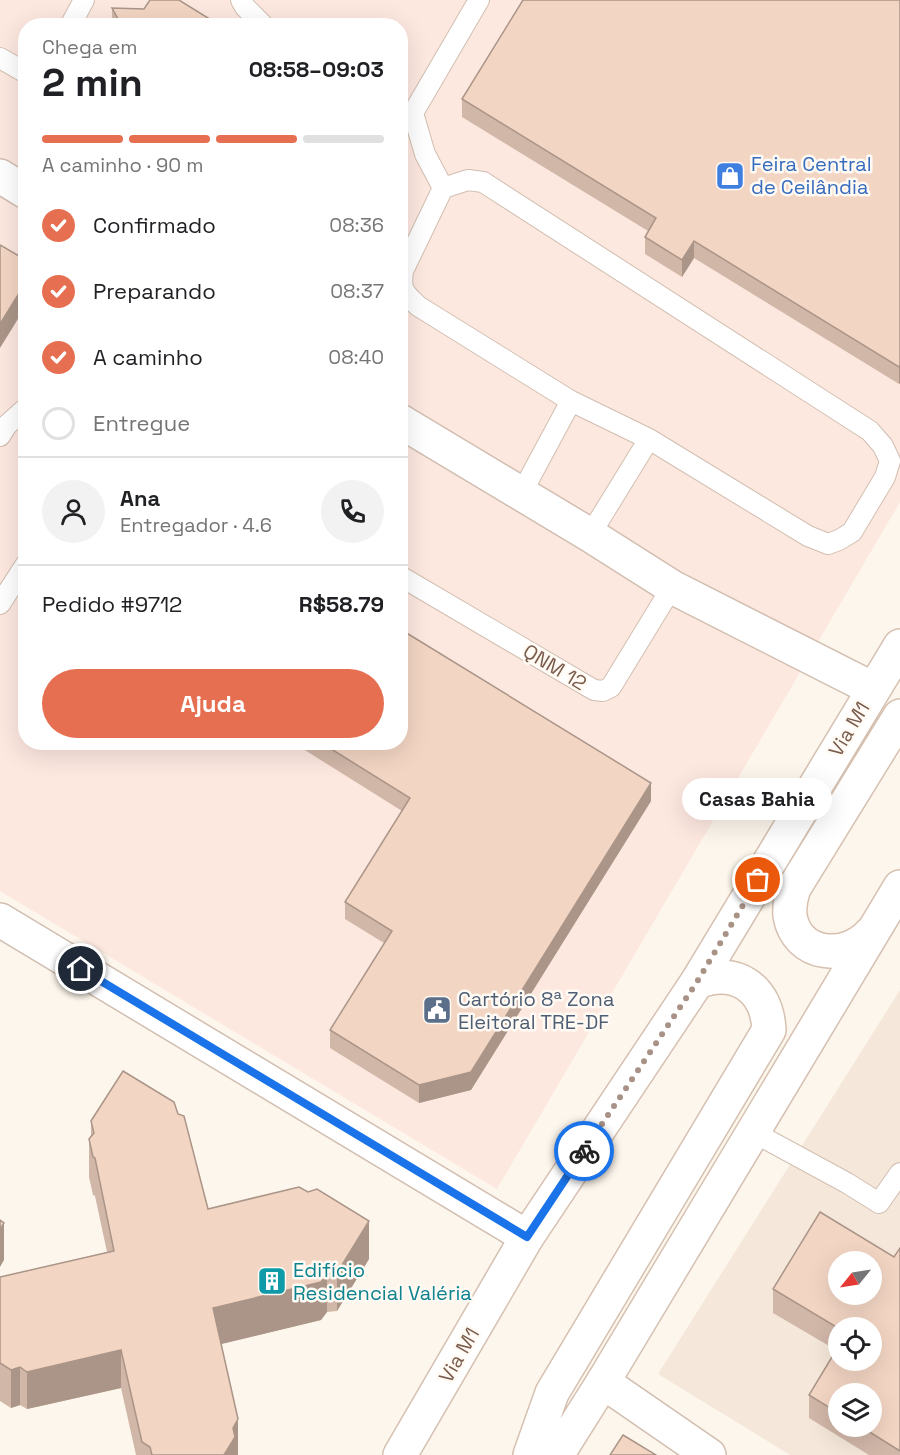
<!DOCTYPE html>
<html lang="pt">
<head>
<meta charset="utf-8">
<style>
	body { margin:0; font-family:"Space Grotesk",sans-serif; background:#f2f2f2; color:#202124; height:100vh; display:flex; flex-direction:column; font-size:22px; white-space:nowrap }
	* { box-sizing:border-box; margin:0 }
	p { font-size:20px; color:#757577 }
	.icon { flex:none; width:33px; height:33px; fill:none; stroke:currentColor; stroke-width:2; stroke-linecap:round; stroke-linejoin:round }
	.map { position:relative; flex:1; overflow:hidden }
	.drawer { position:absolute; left:18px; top:18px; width:390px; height:732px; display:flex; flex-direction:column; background:#fff; border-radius:24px; box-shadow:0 6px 24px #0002 }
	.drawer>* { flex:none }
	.needle { width:39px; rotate:240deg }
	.controls { position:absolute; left:828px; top:1251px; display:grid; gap:12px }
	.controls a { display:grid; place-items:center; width:54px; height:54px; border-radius:50%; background:#fff; box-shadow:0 6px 24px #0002; font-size:30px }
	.pin { position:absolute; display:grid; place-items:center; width:51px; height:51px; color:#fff; margin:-26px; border:3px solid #fff; border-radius:50%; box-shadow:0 2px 6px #0007 }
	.courier { position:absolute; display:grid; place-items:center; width:60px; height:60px; margin:-30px; border:4px solid #1a73e8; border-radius:50%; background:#fff; color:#222; box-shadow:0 2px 8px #0007 }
	.bubble { position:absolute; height:42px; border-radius:21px; background:#fff; box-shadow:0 6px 24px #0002; font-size:20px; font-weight:700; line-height:42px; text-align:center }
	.overview em { font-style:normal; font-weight:700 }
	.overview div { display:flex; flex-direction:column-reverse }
	.overview { display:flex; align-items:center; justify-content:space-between; height:102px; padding:0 24px }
	h1 { font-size:39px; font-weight:700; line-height:45px }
	.bar { display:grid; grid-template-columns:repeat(4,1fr); gap:9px 6px; align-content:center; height:72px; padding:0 24px }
	.bar i { height:8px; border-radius:4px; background:#e0e0e0 }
	.bar .active { background:#e76f51 }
	.bar p { grid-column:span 4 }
	.line { display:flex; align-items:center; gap:15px; padding:0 24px; border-top:2px solid #e0e0e0 }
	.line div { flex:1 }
	.round { display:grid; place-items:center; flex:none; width:63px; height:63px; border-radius:32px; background:#f2f2f2 }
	ol { padding:0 24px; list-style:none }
	li { display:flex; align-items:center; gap:18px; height:66px }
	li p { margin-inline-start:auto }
	li .icon { padding:6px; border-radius:50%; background:#e76f51; color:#fff; stroke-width:4 }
	li:last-child { color:#757577 }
	li i { width:33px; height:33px; border:3px solid #e0e0e0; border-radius:50% }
	.primary-button { display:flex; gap:12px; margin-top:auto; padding:12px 24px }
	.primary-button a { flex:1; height:69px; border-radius:36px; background:#e76f51; color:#fff; font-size:24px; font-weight:700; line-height:69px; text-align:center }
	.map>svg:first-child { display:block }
	.residential { fill:#f5e8da; fill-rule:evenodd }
	.commercial { fill:#fde8e0; fill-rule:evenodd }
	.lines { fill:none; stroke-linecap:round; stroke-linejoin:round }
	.service-casing { stroke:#d1beb0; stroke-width:22 }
	.minor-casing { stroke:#d1beb0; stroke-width:36 }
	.secondary-casing { stroke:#d6c0b0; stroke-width:36 }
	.service { stroke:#fff; stroke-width:20 }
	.minor { stroke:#fff; stroke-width:33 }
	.secondary { stroke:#fff; stroke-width:33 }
	.wall { fill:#d1b7a8; fill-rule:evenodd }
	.shaded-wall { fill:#aa9588 }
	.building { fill:#f3d5c3; stroke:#aa9588; stroke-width:1.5; fill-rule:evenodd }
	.done { stroke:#a89285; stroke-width:6; stroke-dasharray:0 10.8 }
	.route { stroke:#1a73e8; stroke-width:8 }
	.labels { text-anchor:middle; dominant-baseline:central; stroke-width:5; stroke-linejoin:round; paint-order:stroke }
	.shop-label { font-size:20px; fill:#366cbe; stroke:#fffaf3; text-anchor:start }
	.street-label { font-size:20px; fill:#7a5c4d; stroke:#fffaf3 }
	.service-label { font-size:20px; fill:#4e5e75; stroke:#fffaf3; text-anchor:start }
	.culture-label { font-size:20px; fill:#0d838f; stroke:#fffaf3; text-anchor:start }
</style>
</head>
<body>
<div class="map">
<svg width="900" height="1455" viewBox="0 0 900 1455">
	<rect width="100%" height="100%" fill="#fdf6ec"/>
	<path class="residential" d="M 900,990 L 900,1455 L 790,1455 L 658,1374 ZM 838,1262 L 872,1262 L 872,1294 L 838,1294 ZM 838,1328 L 872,1328 L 872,1360 L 838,1360 ZM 838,1394 L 872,1394 L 872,1426 L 838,1426 Z"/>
	<path class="commercial" d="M 0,0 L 900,0 L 900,502 L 497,1189 L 0,891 ZM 26,26 L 400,26 L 400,742 L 26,742 Z"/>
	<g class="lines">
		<g class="service-casing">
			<path id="service" d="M 241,0 L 245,7 L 264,26
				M 70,26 L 84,0
				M 0,58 L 26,73
				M 468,180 L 483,182 L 870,431 L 883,446 L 890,461 L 885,477 L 852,532 L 839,540 L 828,544 L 808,536 L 649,439 L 571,401 L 418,306 C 405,293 400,291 403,271 L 443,188 Z
				M 443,188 L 425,154 L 413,113 L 479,0
				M 0,436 L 7,425 L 26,408
				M 521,494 L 571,401
				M 590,535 L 649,439
				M 400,576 L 594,690 L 603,691 L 611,687 L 672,587
				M 0,604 L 26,564
				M 753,1132 L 847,1183 L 879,1203 L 900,1173"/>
		</g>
		<g class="minor-casing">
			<path id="minor" d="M 0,176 L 26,192
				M 400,421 L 590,535 L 672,587 L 873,689
				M 0,920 L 527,1237
				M 603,1382 L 709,1455"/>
		</g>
		<g class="secondary-casing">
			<path id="secondary" d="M 871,933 C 845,962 797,956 790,916 C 789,906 791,897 794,888 L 900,716
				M 400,1455 L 527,1237 L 697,982 L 900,646
				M 530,1455 L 552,1393 L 769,1030 C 767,988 736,967 697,982
				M 557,1455 L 603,1382 L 900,887"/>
		</g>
		<use href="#service" class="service"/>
		<use href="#minor" class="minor"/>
		<use href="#secondary" class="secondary"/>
	</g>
	<path class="wall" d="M 900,0 L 900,383 L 899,384 L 694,258 L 682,277 L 645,254 L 645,237 L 648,231 L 462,117 L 462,99 Z
		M 112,8 L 221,26 L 112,26 Z
		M 292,742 L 400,742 L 651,801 L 471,1090 L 419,1103 L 330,1048 L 330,1030 L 384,943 L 345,919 L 345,902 L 402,811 Z
		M 91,1121 L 208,1209 L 369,1259 L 337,1311 L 327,1312 L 321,1320 L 221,1344 L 238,1455 L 136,1455 L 121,1388 L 27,1409 L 20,1405 L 11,1408 L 0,1401 L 0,1277 L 107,1252 L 95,1196 L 93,1195 L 89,1177 L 89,1139 L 91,1136 Z
		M 900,1248 L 900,1455 L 869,1455 L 809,1418 L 809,1395 L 836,1350 L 773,1313 L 773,1289 L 894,1257 ZM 838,1328 L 872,1328 L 838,1360 ZM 838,1394 L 872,1426 L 838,1426 Z"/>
	<path class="shaded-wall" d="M 694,241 L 694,258 L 682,277 L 682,260 Z
		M 26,282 L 26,306 L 0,348 L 0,324 Z
		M 900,365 L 900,383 L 899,384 L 899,367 Z
		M 651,783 L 651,801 L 471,1090 L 419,1103 L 419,1085 Z
		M 369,1221 L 369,1259 L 337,1311 L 337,1273 Z
		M 4,1223 L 4,1260 L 0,1267 L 0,1229 Z
		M 327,1274 L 327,1312 L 321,1320 L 213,1346 L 213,1308 Z
		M 121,1350 L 121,1388 L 27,1409 L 27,1372 Z
		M 20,1367 L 20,1405 L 11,1408 L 11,1370 Z
		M 238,1419 L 238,1455 L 224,1455 L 233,1428 Z"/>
	<path class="building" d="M 150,0 L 179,0 L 221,26 L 122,26 L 112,8 L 144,9 Z
		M 523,0 L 900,0 L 900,365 L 899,367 L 694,241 L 682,260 L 645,237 L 656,218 L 462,99 Z
		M 0,245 L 26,260 L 26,282 L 0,324 Z
		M 400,629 L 651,783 L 471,1072 L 419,1085 L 330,1030 L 392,931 L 345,902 L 410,798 L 320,742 L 400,742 Z
		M 123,1071 L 174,1102 L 178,1114 L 184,1116 L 208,1209 L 299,1187 L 308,1192 L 317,1189 L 369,1221 L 337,1273 L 327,1274 L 321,1282 L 213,1308 L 238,1419 L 233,1428 L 235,1437 L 224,1455 L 152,1455 L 150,1447 L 142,1442 L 121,1350 L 27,1372 L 20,1367 L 11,1370 L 0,1363 L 0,1277 L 114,1251 L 95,1158 L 93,1157 L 89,1139 L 94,1133 L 91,1121 Z
		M 820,1212 L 894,1257 L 900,1248 L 900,1451 L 860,1426 L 872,1426 L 872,1394 L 838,1394 L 838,1413 L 809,1395 L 838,1347 L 838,1360 L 872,1360 L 872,1328 L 838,1328 L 773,1289 ZM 838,1262 L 872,1262 L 872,1294 L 838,1294 Z
		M 0,1220 L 4,1223 L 0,1229 Z
		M 623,1435 L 656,1455 L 610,1455 Z"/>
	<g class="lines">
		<path class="done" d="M 584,1151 L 697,982 L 758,880"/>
		<path class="route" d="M 81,969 L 527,1237 L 584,1151"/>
	</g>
	<defs>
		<g id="shop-square" transform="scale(1.5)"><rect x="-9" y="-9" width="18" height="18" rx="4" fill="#3f7fe0" stroke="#fffaf3"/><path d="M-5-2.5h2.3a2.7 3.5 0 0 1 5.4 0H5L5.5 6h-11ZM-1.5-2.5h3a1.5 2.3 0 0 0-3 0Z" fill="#fff"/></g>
		<g id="civic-square" transform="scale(1.5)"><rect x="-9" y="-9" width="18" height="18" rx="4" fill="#5c6f8a" stroke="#fffaf3"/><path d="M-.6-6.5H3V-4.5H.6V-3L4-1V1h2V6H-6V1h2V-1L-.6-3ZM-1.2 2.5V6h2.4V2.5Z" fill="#fff"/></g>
		<g id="building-square" transform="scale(1.5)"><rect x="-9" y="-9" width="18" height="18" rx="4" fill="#0f9aa8" stroke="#fffaf3"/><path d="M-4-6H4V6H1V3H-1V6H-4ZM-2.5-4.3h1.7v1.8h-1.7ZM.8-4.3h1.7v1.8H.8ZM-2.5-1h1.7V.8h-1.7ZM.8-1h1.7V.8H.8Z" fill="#fff"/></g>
	</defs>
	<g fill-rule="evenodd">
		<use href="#shop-square" x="730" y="176"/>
		<use href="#civic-square" x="437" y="1010"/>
		<use href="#building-square" x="272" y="1281"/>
	</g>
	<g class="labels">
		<g class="shop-label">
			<text x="751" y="164">Feira Central<tspan x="751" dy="23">de Ceilândia</tspan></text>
		</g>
		<g class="street-label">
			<text transform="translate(555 667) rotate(31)">QNM 12</text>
			<text transform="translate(849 729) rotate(-59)">Via M1</text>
			<text transform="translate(459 1355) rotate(-60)">Via M1</text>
		</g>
		<g class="service-label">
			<text x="458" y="999">Cartório 8ª Zona<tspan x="458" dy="23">Eleitoral TRE-DF</tspan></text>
		</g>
		<g class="culture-label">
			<text x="293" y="1270">Edifício<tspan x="293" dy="23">Residencial Valéria</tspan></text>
		</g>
	</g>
</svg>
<div class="controls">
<a><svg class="needle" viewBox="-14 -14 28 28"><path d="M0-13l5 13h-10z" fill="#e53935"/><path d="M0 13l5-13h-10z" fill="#757577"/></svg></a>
<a><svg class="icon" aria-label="locate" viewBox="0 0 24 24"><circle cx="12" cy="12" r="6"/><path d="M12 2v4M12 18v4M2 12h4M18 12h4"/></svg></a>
<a><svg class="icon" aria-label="layers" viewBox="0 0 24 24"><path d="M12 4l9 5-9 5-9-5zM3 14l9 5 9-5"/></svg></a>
</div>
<div class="pin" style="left:758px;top:880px;background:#ea580c"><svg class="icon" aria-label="bag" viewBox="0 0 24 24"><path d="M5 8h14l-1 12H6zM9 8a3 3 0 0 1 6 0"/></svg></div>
<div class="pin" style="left:81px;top:969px;background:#1f2937"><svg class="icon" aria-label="home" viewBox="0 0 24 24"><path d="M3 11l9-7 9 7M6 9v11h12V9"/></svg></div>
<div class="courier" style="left:584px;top:1151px"><svg class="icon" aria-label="bike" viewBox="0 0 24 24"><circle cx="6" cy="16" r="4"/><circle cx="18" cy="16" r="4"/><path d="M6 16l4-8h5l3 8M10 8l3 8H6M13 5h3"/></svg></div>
<div class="bubble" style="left:682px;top:778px;width:150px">Casas Bahia</div>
<section class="drawer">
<div class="overview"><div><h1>2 min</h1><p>Chega em</p></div><em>08:58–09:03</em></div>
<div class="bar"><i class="active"></i><i class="active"></i><i class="active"></i><i></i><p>A caminho · 90 m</p></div>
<ol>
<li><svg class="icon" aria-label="check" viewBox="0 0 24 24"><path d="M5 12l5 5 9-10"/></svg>Confirmado<p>08:36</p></li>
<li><svg class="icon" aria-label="check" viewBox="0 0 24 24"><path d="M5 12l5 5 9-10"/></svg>Preparando<p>08:37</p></li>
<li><svg class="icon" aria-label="check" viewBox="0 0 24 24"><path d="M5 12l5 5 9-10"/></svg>A caminho<p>08:40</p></li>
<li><i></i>Entregue</li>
</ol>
<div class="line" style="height:108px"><a class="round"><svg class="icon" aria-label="person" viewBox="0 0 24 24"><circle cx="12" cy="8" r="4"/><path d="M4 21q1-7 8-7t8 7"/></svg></a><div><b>Ana</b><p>Entregador · 4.6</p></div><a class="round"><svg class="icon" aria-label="phone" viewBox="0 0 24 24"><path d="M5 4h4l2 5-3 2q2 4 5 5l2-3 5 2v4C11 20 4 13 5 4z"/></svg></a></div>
<div class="line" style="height:78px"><div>Pedido #9712</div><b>R$58.79</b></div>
<div class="primary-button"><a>Ajuda</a></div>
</section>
</div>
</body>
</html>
